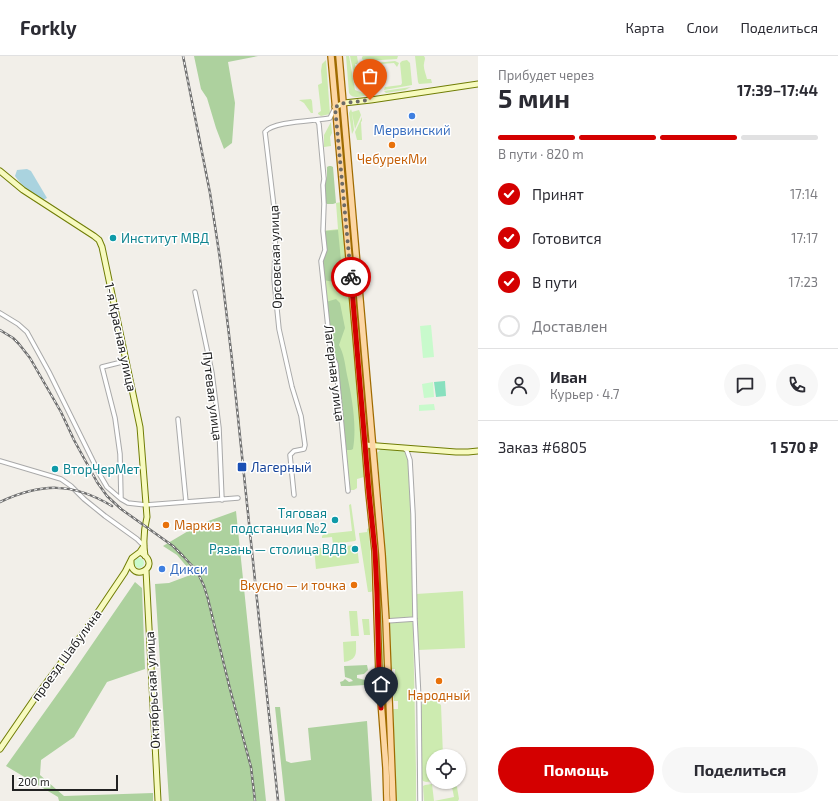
<!DOCTYPE html>
<html lang="ru">
<head>
<meta charset="utf-8">
<style>
	body { margin:0; font-family:"Exo 2",sans-serif; background:#f7f7f7; color:#2b2b33; height:100vh; display:flex; flex-direction:column; font-size:15px; white-space:nowrap }
	* { box-sizing:border-box; margin:0 }
	p { font-size:13px; color:#7c7c81 }
	.icon { flex:none; width:22px; height:22px; fill:none; stroke:currentColor; stroke-width:2; stroke-linecap:round; stroke-linejoin:round }
	.map { position:relative; flex:1; overflow:hidden }
	.panel { display:flex; flex-direction:column; background:#fff; width:360px }
	.panel>* { flex:none }
	.buttons { position:absolute; left:426px; top:693px; display:grid; gap:8px }
	.buttons a { display:grid; place-items:center; width:40px; height:40px; border-radius:50%; background:#fff; box-shadow:0 1px 3px #0004; font-size:20px }
	.scale { position:absolute; left:12px; bottom:10px; width:106px; box-sizing:border-box; padding-left:4px; border:2px solid #222; border-top:0; font-size:11px; line-height:14px; white-space:nowrap; color:#222; -webkit-text-stroke:3px #fff; paint-order:stroke }
	.pin { position:absolute; display:grid; place-items:center; width:34px; height:34px; color:#fff; margin:-41px -17px; border-radius:50% 50% 50% 0; rotate:-45deg; box-shadow:0 0 4px #0007 }
	.pin .icon { rotate:45deg }
	.courier { position:absolute; display:grid; place-items:center; width:40px; height:40px; margin:-20px; border:3px solid #d40000; border-radius:50%; background:#fff; color:#222; box-shadow:0 1px 5px #0007 }
	.summary em { font-style:normal; font-weight:700 }
	.summary div { display:flex; flex-direction:column-reverse }
	.summary { display:flex; align-items:center; justify-content:space-between; height:68px; padding:0 20px }
	h1 { font-size:26px; font-weight:700; line-height:30px }
	.bar { display:grid; grid-template-columns:repeat(4,1fr); gap:6px 4px; align-content:center; height:48px; padding:0 20px }
	.bar i { height:5px; border-radius:3px; background:#e1e1e2 }
	.bar .selected { background:#d40000 }
	.bar p { grid-column:span 4 }
	.line { display:flex; align-items:center; gap:10px; padding:0 20px; border-top:1px solid #e1e1e2 }
	.line div { flex:1 }
	.round { display:grid; place-items:center; flex:none; width:42px; height:42px; border-radius:21px; background:#f7f7f7 }
	ol { padding:0 20px; list-style:none }
	li { display:flex; align-items:center; gap:12px; height:44px }
	li p { margin-inline-start:auto }
	li .icon { padding:4px; border-radius:50%; background:#d40000; color:#fff; stroke-width:4 }
	li:last-child { color:#7c7c81 }
	li i { width:22px; height:22px; border:2px solid #e1e1e2; border-radius:50% }
	.button { display:flex; gap:8px; margin-top:auto; padding:8px 20px }
	.button a { flex:1; height:46px; border-radius:24px; background:#d40000; color:#fff; font-size:16px; font-weight:700; line-height:46px; text-align:center }
	.button a+a { background:#f7f7f7; color:#2b2b33 }
	header { display:flex; align-items:center; gap:24px; box-sizing:border-box; height:56px; padding:0 20px; background:#fff; border-bottom:1px solid #e1e1e2 }
	header strong { font-size:19px }
	nav { display:flex; gap:22px; margin-inline-start:auto; font-size:14px }
	main { display:flex; flex:1; min-height:0 }
	.map>svg:first-child { display:block }
	.grass { fill:#cdebb0 }
	.forest { fill:#add19e }
	.park { fill:#c8facc }
	.pitch { fill:#88e0be }
	.water { fill:#aad3df }
	.lines { fill:none; stroke-linecap:round; stroke-linejoin:round }
	.street-casing { stroke:#a9a9a9; stroke-width:5.5 }
	.secondary-casing { stroke:#707d05; stroke-width:7 }
	.primary-casing { stroke:#a06b00; stroke-width:8 }
	.street { stroke:#fff; stroke-width:3.5 }
	.secondary { stroke:#f7fabf; stroke-width:5 }
	.primary { stroke:#fcd6a4; stroke-width:5.5 }
	.rail-casing { stroke:#707070; stroke-width:2.5 }
	.rail { stroke:#fff; stroke-width:1; stroke-dasharray:3; stroke-linecap:butt }
	.done { stroke:#6b6a68; stroke-width:4; stroke-dasharray:0 7.2 }
	.route { stroke:#d40000; stroke-width:5 }
	.shop-dot { fill:#3f7fe0; stroke:#fff; stroke-width:1.5 }
	.food-dot { fill:#e8710a; stroke:#fff; stroke-width:1.5 }
	.culture-dot { fill:#0f9aa8; stroke:#fff; stroke-width:1.5 }
	.transit-dot { fill:#1a4fb4; stroke:#fff; stroke-width:1.5 }
	.labels { text-anchor:middle; dominant-baseline:central; stroke-width:3; stroke-linejoin:round; paint-order:stroke }
	.shop-label { font-size:13px; fill:#366cbe; stroke:#fff }
	.food-label { font-size:13px; fill:#c56008; stroke:#fff }
	.culture-label { font-size:13px; fill:#0d838f; stroke:#fff; text-anchor:start }
	.street-label { font-size:13px; fill:#222; stroke:#fff }
	.transit-label { font-size:13px; fill:#164399; stroke:#fff; text-anchor:start }
</style>
</head>
<body>
<header>
<strong>Forkly</strong>
<nav><a>Карта</a><a>Слои</a><a>Поделиться</a></nav>
</header>
<main>
<div class="map">
<svg width="478" height="745" viewBox="0 0 478 745">
	<rect width="100%" height="100%" fill="#f2efe9"/>
	<path class="grass" d="M 346,0 L 349,0 L 355,34 L 368,39 C 362,40 353,44 349,37 Z
		M 350,0 L 357,0 L 358,6 L 357,8 L 355,8 L 357,33 Z
		M 363,0 L 398,0 L 397,3 L 365,5 L 362,3 L 362,1 Z
		M 415,0 L 424,0 L 425,2 C 425,4 424,6 424,8 C 423,12 426,18 427,23 L 431,23 L 432,27 L 419,28 L 418,26 Z
		M 326,4 L 330,58 L 321,60 L 318,58 L 318,57 L 321,55 L 318,29 L 322,27 L 321,15 L 322,8 Z
		M 407,4 L 410,7 L 412,28 L 412,29 L 384,34 L 385,31 L 401,29 L 402,27 L 400,7 L 402,5 Z
		M 395,5 L 399,7 L 397,11 L 394,7 L 367,9 L 367,13 L 365,13 L 363,11 L 365,8 Z
		M 411,31 L 405,34 L 386,37 L 384,35 Z
		M 311,43 L 312,45 L 313,57 L 311,57 L 304,47 L 299,44 Z
		M 351,53 L 352,56 L 359,54 L 361,59 L 355,73 L 352,57 L 354,74 L 352,78 L 349,57 Z
		M 340,55 L 369,382 L 368,383 L 339,56 Z
		M 362,61 L 362,65 L 361,66 L 362,84 L 357,84 L 355,76 Z
		M 331,66 L 332,77 L 330,81 L 331,90 L 324,91 L 324,79 Z
		M 341,146 L 367,421 L 364,421 L 357,423 L 357,432 L 354,434 L 348,434 L 336,308 L 332,299 L 321,205 L 324,199 L 323,175 L 338,173 L 336,147 Z
		M 381,393 L 401,393 L 405,395 L 408,404 L 410,437 L 414,558 L 412,561 L 409,562 L 392,563 L 388,561 L 383,457 L 377,397 Z
		M 369,394 L 370,394 L 380,499 L 387,677 L 384,657 L 378,498 Z
		M 351,448 L 356,484 L 355,485 L 333,488 L 332,481 L 322,482 L 322,480 L 324,478 L 352,475 L 349,449 Z
		M 369,472 L 372,535 L 371,536 L 368,536 L 359,478 L 359,477 L 367,476 L 367,473 Z
		M 355,489 L 357,490 L 359,507 L 316,513 L 314,492 L 321,492 L 322,496 L 333,494 L 334,491 Z
		M 463,535 L 465,592 L 418,594 L 416,538 Z
		M 349,555 L 357,555 L 359,580 L 351,580 Z
		M 362,563 L 369,563 L 370,579 L 364,579 Z
		M 412,565 L 413,568 L 416,715 L 416,745 L 396,745 L 393,653 L 398,653 L 398,645 L 394,645 L 393,635 L 395,633 L 395,613 L 391,613 L 389,569 L 390,567 L 392,566 Z
		M 356,585 C 356,597 358,603 344,606 L 343,586 Z
		M 425,645 L 436,645 L 441,649 L 443,700 L 433,700 L 433,725 L 426,726 L 423,725 L 422,723 L 421,650 Z
		M 445,726 L 453,726 L 457,731 L 459,743 L 458,745 L 434,745 L 454,741 L 452,731 L 446,732 Z
		M 432,728 L 434,745 L 424,745 L 423,730 L 425,729 Z"/>
	<path class="forest" d="M 194,0 L 258,0 L 228,6 L 235,47 L 232,87 L 224,93 L 216,72 L 207,42 L 201,33 Z
		M 329,110 L 331,110 L 333,111 L 336,147 L 333,148 L 327,148 L 325,146 L 324,131 L 327,120 L 327,111 Z
		M 338,174 L 342,215 C 338,224 333,227 324,224 L 321,205 L 324,199 L 323,175 Z
		M 336,243 L 340,247 L 345,272 L 339,289 C 344,298 345,308 347,319 C 352,341 357,370 353,393 L 351,394 L 344,394 L 336,308 L 332,299 L 326,246 Z
		M 236,455 L 266,745 L 169,745 L 155,528 L 169,527 L 193,518 L 177,499 L 163,490 L 200,468 Z
		M 135,526 L 142,532 L 145,613 L 107,626 L 74,681 L 41,704 L 40,719 L 64,740 L 153,737 L 153,745 L 59,745 L 58,741 L 6,710 L 71,619 Z
		M 367,609 L 368,614 L 364,618 L 357,619 L 357,622 L 365,624 L 365,629 L 349,630 L 341,630 L 340,626 L 343,625 L 345,623 L 349,626 L 353,625 L 351,623 L 345,621 L 344,610 Z
		M 275,651 L 280,651 L 286,705 L 291,707 L 311,704 L 308,672 L 367,665 L 372,745 L 285,745 Z"/>
	<path class="park" d="M 431,269 L 434,301 L 423,302 L 420,270 Z
		M 433,326 L 434,341 L 424,342 L 422,328 Z
		M 434,348 L 435,354 L 419,355 L 419,349 Z
		M134 507a5 5 0 1 1 10 0a5 5 0 1 1-10 0Z"/>
	<path class="pitch" d="M 445,325 L 446,340 L 436,341 L 434,326 Z"/>
	<path class="water" d="M 27,113 L 31,115 L 47,142 L 43,144 C 32,139 22,130 15,120 L 17,114 Z"/>
	<g class="lines">
		<g class="street-casing">
			<path id="street" d="M 317,64 L 319,68 L 324,123 L 323,129 L 324,148 L 323,175 L 325,194 L 321,205 L 330,290 L 332,299 L 336,308 L 348,435
				M 195,236 L 212,317 L 219,372 L 222,444
				M 0,257 L 18,268 L 27,276 L 49,316 L 100,419 L 107,431 L 121,443 L 128,447 L 146,449 L 238,442
				M 178,363 L 186,446
				M 404,392 L 407,395 L 410,404 L 413,458 L 415,563 L 419,645 L 420,745
				M 0,405 L 61,423 L 71,430 L 84,443 L 105,460 L 137,483 L 144,490
				M 294,439 L 290,399 L 294,395 L 304,393 L 305,389 L 301,360 L 292,331 L 279,273 L 274,223 L 276,168 L 265,76 C 273,65 316,65 330,62 L 334,54
				M 121,443 L 120,398 L 115,362 L 102,311 L 126,305
				M 386,565 L 415,563"/>
		</g>
		<g class="secondary-casing">
			<path id="secondary" d="M 335,51 L 344,47 L 371,44 L 478,28
				M 0,115 L 23,134 L 94,180 L 99,184 L 102,191 L 140,371 L 147,461 C 144,473 143,487 145,500
				M 365,389 L 456,396 L 468,396 L 478,395
				M 131,505 C 130,527 162,512 143,498
				M 146,514 L 158,745
				M 0,693 L 35,642 L 92,565 L 125,516 L 132,502 L 140,496 L 144,490"/>
		</g>
		<g class="primary-casing">
			<path id="primary" d="M 331,0 L 357,292 L 369,437 L 375,495 L 379,619 L 386,712 L 387,745
				M 339,0 L 382,498 L 386,565 L 393,745"/>
		</g>
		<use href="#street" class="street"/>
		<use href="#secondary" class="secondary"/>
		<use href="#primary" class="primary"/>
		<g class="rail-casing">
			<path id="rail" d="M 183,0 L 210,137 L 220,203 L 232,304 L 278,745
				M 0,274 L 13,282 L 19,288 L 30,302 L 61,356 L 74,384 L 97,426 L 107,440 L 121,453 L 173,490 L 183,500 L 197,515 L 204,530 L 208,543 L 230,633 L 251,711 L 255,745
				M 0,446 C 41,427 72,426 112,450"/>
		</g>
		<use href="#rail" class="rail"/>
	</g>
	<g class="lines">
		<path class="done" d="M 351,221 L 335,51 L 344,47 L 370,44"/>
		<path class="route" d="M 351,221 L 369,437 L 375,495 L 377,538 L 379,619 L 381,652"/>
	</g>
	<g class="shop-dot">
		<circle cx="412" cy="60" r="4"/>
		<circle cx="162" cy="513" r="4"/>
	</g>
	<g class="food-dot">
		<circle cx="392" cy="89" r="4"/>
		<circle cx="166" cy="469" r="4"/>
		<circle cx="354" cy="529" r="4"/>
		<circle cx="439" cy="625" r="4"/>
	</g>
	<g class="culture-dot">
		<circle cx="113" cy="182" r="4"/>
		<circle cx="55" cy="413" r="4"/>
		<circle cx="335" cy="464" r="4"/>
		<circle cx="355" cy="493" r="4"/>
	</g>
	<rect class="transit-dot" x="237" y="406" width="10" height="10" rx="2"/>
	<g class="labels">
		<g class="shop-label">
			<text x="412" y="74">Мервинский</text>
			<text x="170" y="513" text-anchor="start">Дикси</text>
		</g>
		<g class="food-label">
			<text x="392" y="103">ЧебурекМи</text>
			<text x="174" y="469" text-anchor="start">Маркиз</text>
			<text x="346" y="529" text-anchor="end">Вкусно — и точка</text>
			<text x="439" y="639">Народный</text>
		</g>
		<g class="culture-label">
			<text x="121" y="182">Институт МВД</text>
			<text x="63" y="413">ВторЧерМет</text>
			<text x="327" y="457" text-anchor="end">Тяговая<tspan x="327" dy="15">подстанция №2</tspan></text>
			<text x="347" y="493" text-anchor="end">Рязань — столица ВДВ</text>
		</g>
		<g class="street-label">
			<text transform="translate(275 201) rotate(-92)">Орсовская улица</text>
			<text transform="translate(121 281) rotate(78)">1-я Красная улица</text>
			<text transform="translate(335 317) rotate(83)">Лагерная улица</text>
			<text transform="translate(213 340) rotate(83)">Путевая улица</text>
			<text transform="translate(66 599) rotate(-54)">проезд Шабулина</text>
			<text transform="translate(152 634) rotate(-93)">Октябрьская улица</text>
		</g>
		<g class="transit-label">
			<text x="251" y="411">Лагерный</text>
		</g>
	</g>
</svg>
<div class="buttons">
<a><svg class="icon" aria-label="locate" viewBox="0 0 24 24"><circle cx="12" cy="12" r="6"/><path d="M12 2v4M12 18v4M2 12h4M18 12h4"/></svg></a>
</div>
<div class="scale">200 m</div>
<div class="pin" style="left:370px;top:44px;background:#ea580c"><svg class="icon" aria-label="bag" viewBox="0 0 24 24"><path d="M5 8h14l-1 12H6zM9 8a3 3 0 0 1 6 0"/></svg></div>
<div class="pin" style="left:381px;top:652px;background:#1f2937"><svg class="icon" aria-label="home" viewBox="0 0 24 24"><path d="M3 11l9-7 9 7M6 9v11h12V9"/></svg></div>
<div class="courier" style="left:351px;top:221px"><svg class="icon" aria-label="bike" viewBox="0 0 24 24"><circle cx="6" cy="16" r="4"/><circle cx="18" cy="16" r="4"/><path d="M6 16l4-8h5l3 8M10 8l3 8H6M13 5h3"/></svg></div>
</div>
<section class="panel">
<div class="summary"><div><h1>5 мин</h1><p>Прибудет через</p></div><em>17:39–17:44</em></div>
<div class="bar"><i class="selected"></i><i class="selected"></i><i class="selected"></i><i></i><p>В пути · 820 m</p></div>
<ol>
<li><svg class="icon" aria-label="check" viewBox="0 0 24 24"><path d="M5 12l5 5 9-10"/></svg>Принят<p>17:14</p></li>
<li><svg class="icon" aria-label="check" viewBox="0 0 24 24"><path d="M5 12l5 5 9-10"/></svg>Готовится<p>17:17</p></li>
<li><svg class="icon" aria-label="check" viewBox="0 0 24 24"><path d="M5 12l5 5 9-10"/></svg>В пути<p>17:23</p></li>
<li><i></i>Доставлен</li>
</ol>
<div class="line" style="height:72px"><a class="round"><svg class="icon" aria-label="person" viewBox="0 0 24 24"><circle cx="12" cy="8" r="4"/><path d="M4 21q1-7 8-7t8 7"/></svg></a><div><b>Иван</b><p>Курьер · 4.7</p></div><a class="round"><svg class="icon" aria-label="chat" viewBox="0 0 24 24"><path d="M4 5h16v11H9l-5 4z"/></svg></a><a class="round"><svg class="icon" aria-label="phone" viewBox="0 0 24 24"><path d="M5 4h4l2 5-3 2q2 4 5 5l2-3 5 2v4C11 20 4 13 5 4z"/></svg></a></div>
<div class="line" style="height:52px"><div>Заказ #6805</div><b>1 570 ₽</b></div>
<div class="button"><a>Помощь</a><a>Поделиться</a></div>
</section>
</main>
</body>
</html>
